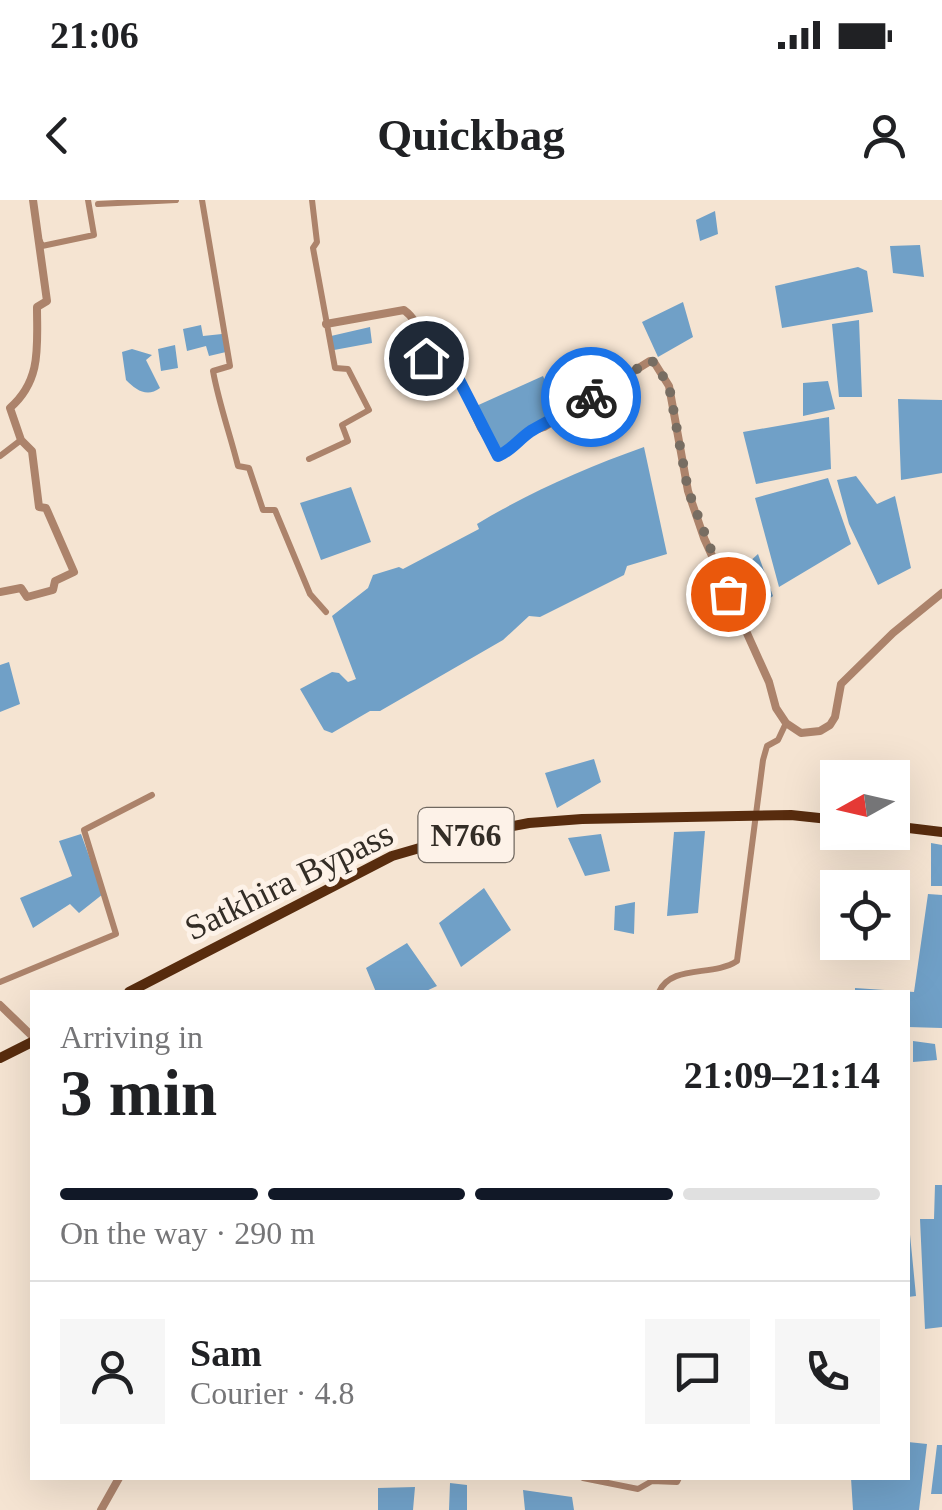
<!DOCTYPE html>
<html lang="en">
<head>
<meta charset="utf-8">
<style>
	body { margin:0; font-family:"Times New Roman",serif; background:#f6f6f6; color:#202124; height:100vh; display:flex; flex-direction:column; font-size:38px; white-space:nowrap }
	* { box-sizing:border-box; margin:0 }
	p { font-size:32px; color:#757577 }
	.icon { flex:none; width:55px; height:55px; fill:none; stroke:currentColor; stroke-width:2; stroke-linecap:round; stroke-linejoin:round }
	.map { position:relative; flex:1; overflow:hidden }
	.details { position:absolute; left:30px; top:790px; width:880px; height:490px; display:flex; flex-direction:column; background:#fff; border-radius:0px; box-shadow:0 10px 40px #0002 }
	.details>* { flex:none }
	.needle { width:65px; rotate:262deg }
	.fabs { position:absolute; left:820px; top:560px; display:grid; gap:20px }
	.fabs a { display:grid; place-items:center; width:90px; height:90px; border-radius:0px; background:#fff; box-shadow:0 10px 40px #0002; font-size:50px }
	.pin { position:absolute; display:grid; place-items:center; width:85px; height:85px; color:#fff; margin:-42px; border:5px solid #fff; border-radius:50%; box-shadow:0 2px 10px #0007 }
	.courier { position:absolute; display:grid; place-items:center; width:100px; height:100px; margin:-50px; border:8px solid #1a73e8; border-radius:50%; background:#fff; color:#222; box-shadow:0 2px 12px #0007 }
	.head em { font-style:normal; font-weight:600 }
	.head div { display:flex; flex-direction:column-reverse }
	.head { display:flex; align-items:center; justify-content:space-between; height:170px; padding:0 30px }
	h1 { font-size:65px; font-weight:600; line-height:75px }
	.bar { display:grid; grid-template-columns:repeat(4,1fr); gap:15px 10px; align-content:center; height:120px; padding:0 30px }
	.bar i { height:12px; border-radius:8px; background:#e0e0e0 }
	.bar .on { background:#111827 }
	.bar p { grid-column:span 4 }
	.line { display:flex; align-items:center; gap:25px; padding:0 30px; border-top:2px solid #e0e0e0 }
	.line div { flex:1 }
	.round { display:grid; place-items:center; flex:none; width:105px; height:105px; border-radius:0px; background:#f6f6f6 }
	.status { display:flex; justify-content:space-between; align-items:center; height:70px; padding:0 50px; background:#fff; direction:ltr }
	.status svg { height:28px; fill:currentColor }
	header { display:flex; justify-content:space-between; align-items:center; height:130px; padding:0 30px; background:#fff; font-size:45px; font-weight:600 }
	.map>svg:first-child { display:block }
	.water { fill:#70a0c7 }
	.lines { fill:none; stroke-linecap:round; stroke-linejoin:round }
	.minor { stroke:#ac836b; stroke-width:6 }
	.tertiary { stroke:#ac836b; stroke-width:8 }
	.trunk { stroke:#582c0e; stroke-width:10 }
	.done { stroke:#776d62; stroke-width:10; stroke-dasharray:0 18 }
	.route { stroke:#1a73e8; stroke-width:12 }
	.labels { text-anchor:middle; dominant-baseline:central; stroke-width:10; stroke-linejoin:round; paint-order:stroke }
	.shield { fill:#fdf2e8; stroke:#706860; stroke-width:2.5 }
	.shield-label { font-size:32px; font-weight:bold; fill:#332d26 }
	.street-label { font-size:35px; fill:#332d26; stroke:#fdf2e8 }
</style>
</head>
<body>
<div class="status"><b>21:06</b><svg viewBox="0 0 49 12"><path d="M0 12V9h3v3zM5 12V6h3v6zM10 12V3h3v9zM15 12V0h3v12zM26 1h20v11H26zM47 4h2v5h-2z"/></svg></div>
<header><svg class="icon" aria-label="back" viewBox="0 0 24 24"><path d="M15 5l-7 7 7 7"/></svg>Quickbag<svg class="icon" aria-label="person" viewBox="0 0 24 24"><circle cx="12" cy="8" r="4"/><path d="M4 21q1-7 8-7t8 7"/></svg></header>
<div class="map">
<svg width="942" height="1310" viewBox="0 0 942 1310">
	<rect width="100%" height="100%" fill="#f5e4d2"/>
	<path class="water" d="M 715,11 L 718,34 L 700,41 L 696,20 Z
		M 920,45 L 924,77 L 893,73 L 890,46 Z
		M 858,67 L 867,71 L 873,112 L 782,128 L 775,86 Z
		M 683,102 L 693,137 L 658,157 L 642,122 Z
		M 859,120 L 862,197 L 839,197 L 832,124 Z
		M 201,125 L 203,136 L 222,134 L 226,152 L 209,156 L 206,146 L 187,151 L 183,129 Z
		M 370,127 L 372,143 L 334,150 L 331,136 Z
		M 175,145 L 178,168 L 161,171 L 158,149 Z
		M 132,149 L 152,155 L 146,160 L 160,188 C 147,198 136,190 126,180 L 122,152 Z
		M 543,176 L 560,214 L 499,253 L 474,207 Z
		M 828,181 L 835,209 L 803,216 L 803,183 Z
		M 898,199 L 942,200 L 942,273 L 901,280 Z
		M 829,217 L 831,269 L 756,284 L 743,232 Z
		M 644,247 L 667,354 L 627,366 L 624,375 L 540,417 L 529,416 L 503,440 L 380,511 L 370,511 L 332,533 L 324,530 L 300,489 L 332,472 L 339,473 L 348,482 L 356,479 L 332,416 L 368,388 L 373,375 L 399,367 L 403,369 L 479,329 L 477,324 C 530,292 585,268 644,247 Z
		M 856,276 L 877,304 L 895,296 L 911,368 L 878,385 L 849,324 L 837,280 Z
		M 828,278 L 851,344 L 779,387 L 755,298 Z
		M 351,287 L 371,342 L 321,360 L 300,303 Z
		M 758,354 L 773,396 L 751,412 L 743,413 L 728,381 Z
		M 9,462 L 20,504 L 0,512 L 0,465 Z
		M 594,559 L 601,582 L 557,608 L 545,573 Z
		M 705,631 L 698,713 L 667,716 L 674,632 Z
		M 81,634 L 103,694 L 79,713 L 70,704 L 33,728 L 20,698 L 72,676 L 59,641 Z
		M 601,634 L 610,671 L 585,676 L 568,638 Z
		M 931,643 L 942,645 L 942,686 L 931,686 Z
		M 484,688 L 511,730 L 461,767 L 439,723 Z
		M 828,693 L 837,694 L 837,737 L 821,737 Z
		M 928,694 L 942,695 L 942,828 L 908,827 L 908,792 L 855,792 L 855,788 L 914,792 Z
		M 635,702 L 634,734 L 614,730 L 615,706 Z
		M 407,743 L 437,786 L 424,792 L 376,792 L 366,768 Z
		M 913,841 L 935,844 L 937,860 L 913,862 Z
		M 935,985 L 942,985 L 942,1127 L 925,1129 L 920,1019 L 934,1019 Z
		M 908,1014 L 916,1096 L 908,1097 Z
		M 908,1242 L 927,1244 L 919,1310 L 853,1310 L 851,1278 L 908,1278 Z
		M 937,1245 L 942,1245 L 942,1294 L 931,1294 Z
		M 450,1283 L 467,1285 L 467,1310 L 449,1310 Z
		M 415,1287 L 413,1310 L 378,1310 L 378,1288 Z
		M 523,1290 L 572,1297 L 574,1310 L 525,1310 Z"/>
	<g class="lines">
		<path class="minor" d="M 202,0 L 230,166 L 213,171 C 219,204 230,234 238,266 L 249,268 L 263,310 L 275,310 L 310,394 L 326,412
			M 98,4 L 176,0
			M 40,41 L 42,46 L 94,35 L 88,0
			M 0,256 L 21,240
			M 309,259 L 348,241 L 342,225 L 369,210 L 348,169 L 335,168 L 313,48 L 317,42 L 312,0
			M 0,782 L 116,734 L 84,630 L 152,595
			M 659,792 C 671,764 713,777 737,761 L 763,560 L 767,546 L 778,540 L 786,523
			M 583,1278 L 638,1289 L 652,1281 L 677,1282 L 679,1278"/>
		<path class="tertiary" d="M 326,124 L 404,110 C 425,125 427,159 429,183 L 453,174 L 457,176 L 481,228 L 500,257 L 529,232 L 544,227 L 650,161 L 654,162 L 669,186 L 688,291 L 704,338 L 769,482 L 776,508 L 786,523 L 801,533 L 820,531 L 830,525 L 835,517 L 841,484 L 893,433 L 942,393
			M 0,392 L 21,388 L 27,397 L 53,390 L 55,381 L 74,372 L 46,308 L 39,307 L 32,251 L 21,240 L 10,208 C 42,180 37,146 37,107 L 47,101 L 33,0
			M 0,805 L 32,836
			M 101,1310 L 119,1278"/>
		<path class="trunk" d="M 892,626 L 942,632
			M 129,792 L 392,656 L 461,636 L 529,623 L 582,619 L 791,615 L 838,620
			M 0,858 L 32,842"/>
	</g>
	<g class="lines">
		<path class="done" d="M 591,197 L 650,161 L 654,162 L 669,186 L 688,290 L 728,394"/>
		<path class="route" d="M 426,158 L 428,182 L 453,174 L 457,176 L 498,256 C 511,251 519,239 531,231 C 551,219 572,210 591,197"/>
	</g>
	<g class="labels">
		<rect class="shield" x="418.5" y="608" width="95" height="54" rx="8"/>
		<g class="shield-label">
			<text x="466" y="635">N766</text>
		</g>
		<g class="street-label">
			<text transform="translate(289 681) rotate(-26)">Satkhira Bypass</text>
		</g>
	</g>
</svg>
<div class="fabs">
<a><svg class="needle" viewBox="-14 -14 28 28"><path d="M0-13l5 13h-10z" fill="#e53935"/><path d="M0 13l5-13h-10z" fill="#757577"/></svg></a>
<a><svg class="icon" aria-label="locate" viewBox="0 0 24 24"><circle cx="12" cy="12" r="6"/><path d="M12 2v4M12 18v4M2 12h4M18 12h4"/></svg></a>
</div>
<div class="pin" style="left:728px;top:394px;background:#ea580c"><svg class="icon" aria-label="bag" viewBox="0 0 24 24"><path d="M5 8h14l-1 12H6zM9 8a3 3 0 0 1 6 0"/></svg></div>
<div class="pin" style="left:426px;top:158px;background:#1f2937"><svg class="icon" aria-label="home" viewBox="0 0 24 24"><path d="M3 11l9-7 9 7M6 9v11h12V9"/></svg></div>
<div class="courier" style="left:591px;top:197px"><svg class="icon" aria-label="bike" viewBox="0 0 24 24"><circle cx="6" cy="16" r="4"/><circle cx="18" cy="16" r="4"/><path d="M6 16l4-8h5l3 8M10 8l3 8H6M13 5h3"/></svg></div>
<section class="details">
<div class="head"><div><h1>3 min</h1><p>Arriving in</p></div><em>21:09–21:14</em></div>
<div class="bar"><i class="on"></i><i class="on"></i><i class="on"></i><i></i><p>On the way · 290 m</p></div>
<div class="line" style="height:180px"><a class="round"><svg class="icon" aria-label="person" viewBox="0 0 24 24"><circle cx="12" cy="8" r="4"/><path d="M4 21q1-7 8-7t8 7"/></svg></a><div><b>Sam</b><p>Courier · 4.8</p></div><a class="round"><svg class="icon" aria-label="chat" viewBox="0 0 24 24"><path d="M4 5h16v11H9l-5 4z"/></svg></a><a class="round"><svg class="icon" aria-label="phone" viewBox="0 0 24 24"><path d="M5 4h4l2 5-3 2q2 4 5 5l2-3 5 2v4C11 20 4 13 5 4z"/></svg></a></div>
</section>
</div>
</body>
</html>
